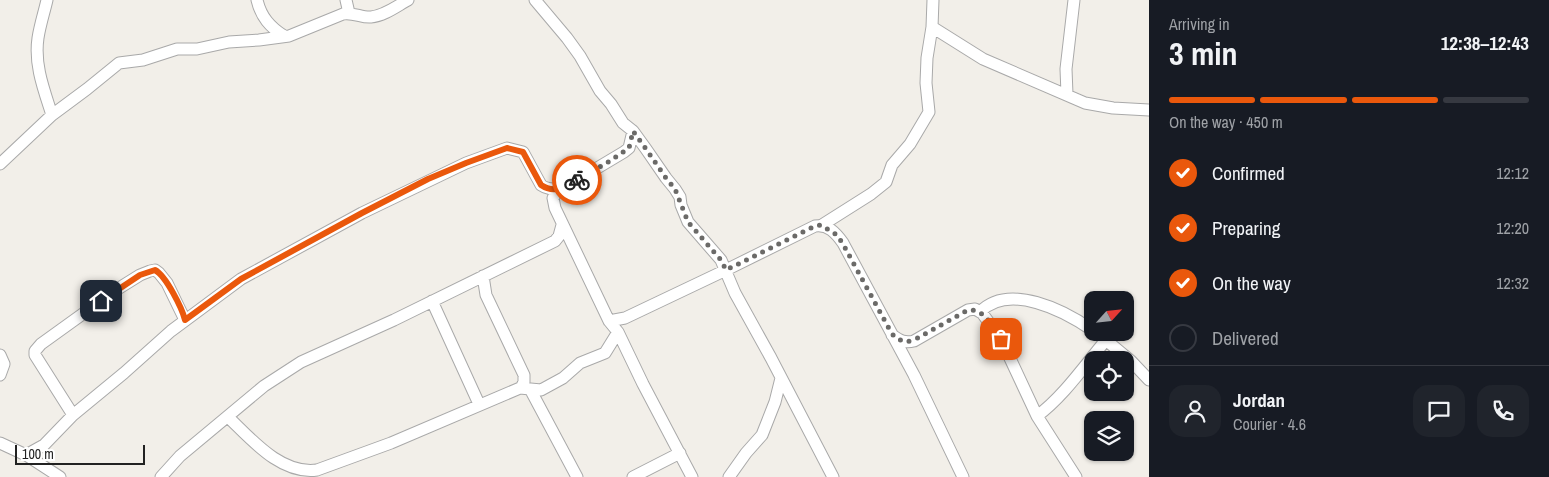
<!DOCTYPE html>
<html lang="en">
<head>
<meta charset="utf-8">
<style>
	body { margin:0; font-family:"Archivo Narrow",sans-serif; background:#20242c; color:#f1f3f6; height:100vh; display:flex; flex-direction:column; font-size:19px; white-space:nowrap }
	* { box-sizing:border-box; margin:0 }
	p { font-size:16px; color:#9ea1a6 }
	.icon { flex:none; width:28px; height:28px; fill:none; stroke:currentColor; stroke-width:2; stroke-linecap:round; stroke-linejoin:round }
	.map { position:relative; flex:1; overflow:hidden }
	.panel { display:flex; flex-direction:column; background:#171b24; width:400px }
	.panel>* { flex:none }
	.needle { width:32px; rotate:63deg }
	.controls { position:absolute; left:1084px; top:291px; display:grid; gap:10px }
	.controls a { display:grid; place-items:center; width:50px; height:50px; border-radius:10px; background:#171b24; box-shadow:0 1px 4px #0004; font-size:25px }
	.scale { position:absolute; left:15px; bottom:12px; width:130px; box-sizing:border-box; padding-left:5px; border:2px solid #222; border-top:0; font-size:14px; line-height:18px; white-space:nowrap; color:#222; -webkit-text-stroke:4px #fff; paint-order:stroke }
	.pin { position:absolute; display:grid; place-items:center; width:42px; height:42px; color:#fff; margin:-21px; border-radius:10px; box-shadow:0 2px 8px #0006 }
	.courier { position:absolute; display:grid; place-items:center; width:50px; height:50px; margin:-25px; border:4px solid #ea580c; border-radius:50%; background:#fff; color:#222; box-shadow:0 1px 6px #0007 }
	.head em { font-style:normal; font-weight:800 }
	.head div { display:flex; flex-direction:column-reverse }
	.head { display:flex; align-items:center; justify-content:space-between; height:85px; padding:0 20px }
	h1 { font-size:32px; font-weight:800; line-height:38px }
	.bar { display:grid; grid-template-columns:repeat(4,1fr); gap:8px 5px; align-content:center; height:60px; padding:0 20px }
	.bar i { height:6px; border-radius:4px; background:#363941 }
	.bar .on { background:#ea580c }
	.bar p { grid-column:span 4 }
	.line { display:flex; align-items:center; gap:12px; padding:0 20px; border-top:1px solid #363941 }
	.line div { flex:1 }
	.round { display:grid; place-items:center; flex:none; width:52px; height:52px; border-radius:15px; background:#20242c }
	ol { padding:0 20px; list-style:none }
	li { display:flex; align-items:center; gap:15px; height:55px }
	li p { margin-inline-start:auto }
	li .icon { padding:5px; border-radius:50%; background:#ea580c; color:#fff; stroke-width:4 }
	li:last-child { color:#9ea1a6 }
	li i { width:28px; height:28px; border:2px solid #363941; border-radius:50% }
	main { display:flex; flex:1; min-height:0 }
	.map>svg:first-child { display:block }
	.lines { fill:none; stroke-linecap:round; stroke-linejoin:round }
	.minor-casing { stroke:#a9a9a9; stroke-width:13 }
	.minor { stroke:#fff; stroke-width:11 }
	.done { stroke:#6b6a68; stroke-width:5; stroke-dasharray:0 9 }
	.route { stroke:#ea580c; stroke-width:6 }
</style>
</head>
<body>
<main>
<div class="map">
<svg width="1149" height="477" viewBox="0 0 1149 477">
	<rect width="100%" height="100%" fill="#f2efe9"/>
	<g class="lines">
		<g class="minor-casing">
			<path id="minor" d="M 47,0 C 44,13 40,25 38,38 C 34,65 44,90 52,115
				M 257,0 C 261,17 270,27 284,36
				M 346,0 L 349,13
				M 535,0 L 567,38 L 580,56 L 600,91 L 611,104 L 623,123 L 633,131 L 629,148 L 624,152 L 557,192 L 553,198 L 555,208 L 609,321 L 618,332 L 643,384 L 692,477
				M 932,27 L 983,59 L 1085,103 L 1113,108 L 1149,110
				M 1067,94 L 1066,69 L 1074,0
				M 633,131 L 646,149 L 666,178 L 675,189 L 680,197 L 681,205 L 688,222 L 721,260 L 735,293 L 771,358 L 833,477
				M 0,164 L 52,115 L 87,89 L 119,63 L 143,60 L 177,49 L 197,49 L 229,42 L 259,40 L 289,36 L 343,14 C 353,12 362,18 371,17 C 384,16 397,6 408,0
				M 822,225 L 871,194 L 886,182 L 892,165 L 910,144 L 929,112 L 926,83 L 927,58 L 932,27 L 933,0
				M 483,276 L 486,295 L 524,375 L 524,382 L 521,388
				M 432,301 L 479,404
				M 980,312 C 1009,282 1065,311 1092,330
				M 609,321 L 625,318 L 726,270 L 815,226 C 828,224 836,233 843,243 L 914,375 L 963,477
				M 892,335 C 900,341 905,343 914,341 L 968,310 L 975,309 L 982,313 L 1001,339 L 1037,416 L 1076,477
				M 1101,336 L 1131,361 L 1149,380
				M 0,355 L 4,364 L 0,375
				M 530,389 L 577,477
				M 73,415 L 35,355 L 35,351 L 41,344 L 116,290 L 140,275 L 150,271 L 155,270 L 159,273 L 167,283 L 185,320
				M 1037,416 C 1063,397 1085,365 1106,340
				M 228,417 C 251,439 281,475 317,470 L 391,443 L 520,388 L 541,390 L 563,378 L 580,363 L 605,353 L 618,332
				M 0,443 L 26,455 L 60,477
				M 26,455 L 44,445 L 73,415 L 124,373 L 171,331 L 241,279 L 362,213 L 466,163 L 507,148 L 523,152 L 541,185 C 548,190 554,189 562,189
				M 161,477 L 180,456 L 264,386 L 301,362 L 394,320 L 555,241 L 559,236 L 562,225
				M 633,477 L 680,453
				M 729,477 L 746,453 L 762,435 L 775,402 L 781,378"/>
		</g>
		<use href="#minor" class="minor"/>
	</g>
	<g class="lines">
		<path class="done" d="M 577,180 L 610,161 L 629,148 L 633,131 L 646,149 L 666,178 L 675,189 L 688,222 L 721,260 L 726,270 L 815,226 L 821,225 L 837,235 L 843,244 L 892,334 C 900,341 904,343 914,340 L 968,310 C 985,309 993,327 1001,339"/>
		<path class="route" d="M 101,301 L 140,275 L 155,270 C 166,276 182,308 185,320 L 241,279 L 362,213 L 428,179 L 466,163 L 507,148 L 523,152 L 541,185 C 554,194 566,187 577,180"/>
	</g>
</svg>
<div class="controls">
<a><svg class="needle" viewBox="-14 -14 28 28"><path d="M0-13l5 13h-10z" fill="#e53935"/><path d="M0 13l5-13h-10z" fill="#9ea1a6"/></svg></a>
<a><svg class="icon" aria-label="locate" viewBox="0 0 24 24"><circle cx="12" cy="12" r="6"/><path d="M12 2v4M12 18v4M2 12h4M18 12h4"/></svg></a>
<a><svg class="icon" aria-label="layers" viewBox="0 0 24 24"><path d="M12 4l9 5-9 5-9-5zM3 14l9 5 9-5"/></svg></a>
</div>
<div class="scale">100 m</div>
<div class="pin" style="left:1001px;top:339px;background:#ea580c"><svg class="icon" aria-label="bag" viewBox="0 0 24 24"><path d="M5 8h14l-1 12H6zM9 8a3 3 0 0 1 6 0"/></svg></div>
<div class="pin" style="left:101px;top:301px;background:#1f2937"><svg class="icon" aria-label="home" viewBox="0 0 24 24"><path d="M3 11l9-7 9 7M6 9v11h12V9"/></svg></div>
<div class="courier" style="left:577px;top:180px"><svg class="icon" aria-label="bike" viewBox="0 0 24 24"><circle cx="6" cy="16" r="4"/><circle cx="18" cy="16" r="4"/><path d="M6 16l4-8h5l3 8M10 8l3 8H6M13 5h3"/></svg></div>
</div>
<section class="panel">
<div class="head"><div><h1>3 min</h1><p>Arriving in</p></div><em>12:38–12:43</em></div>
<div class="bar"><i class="on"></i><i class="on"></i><i class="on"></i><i></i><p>On the way · 450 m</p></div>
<ol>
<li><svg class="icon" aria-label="check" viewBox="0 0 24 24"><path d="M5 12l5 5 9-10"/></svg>Confirmed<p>12:12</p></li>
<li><svg class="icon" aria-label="check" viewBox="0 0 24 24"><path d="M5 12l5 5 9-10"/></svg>Preparing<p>12:20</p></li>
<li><svg class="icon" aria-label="check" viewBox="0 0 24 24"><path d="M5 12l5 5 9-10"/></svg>On the way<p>12:32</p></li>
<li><i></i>Delivered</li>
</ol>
<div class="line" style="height:90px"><a class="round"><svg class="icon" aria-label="person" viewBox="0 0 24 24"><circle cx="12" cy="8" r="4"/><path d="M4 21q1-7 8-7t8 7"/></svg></a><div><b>Jordan</b><p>Courier · 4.6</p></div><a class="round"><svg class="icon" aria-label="chat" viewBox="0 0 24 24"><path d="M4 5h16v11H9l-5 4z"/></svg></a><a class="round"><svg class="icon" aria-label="phone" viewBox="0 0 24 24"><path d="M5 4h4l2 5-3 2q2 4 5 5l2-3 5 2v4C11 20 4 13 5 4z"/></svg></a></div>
</section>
</main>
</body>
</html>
